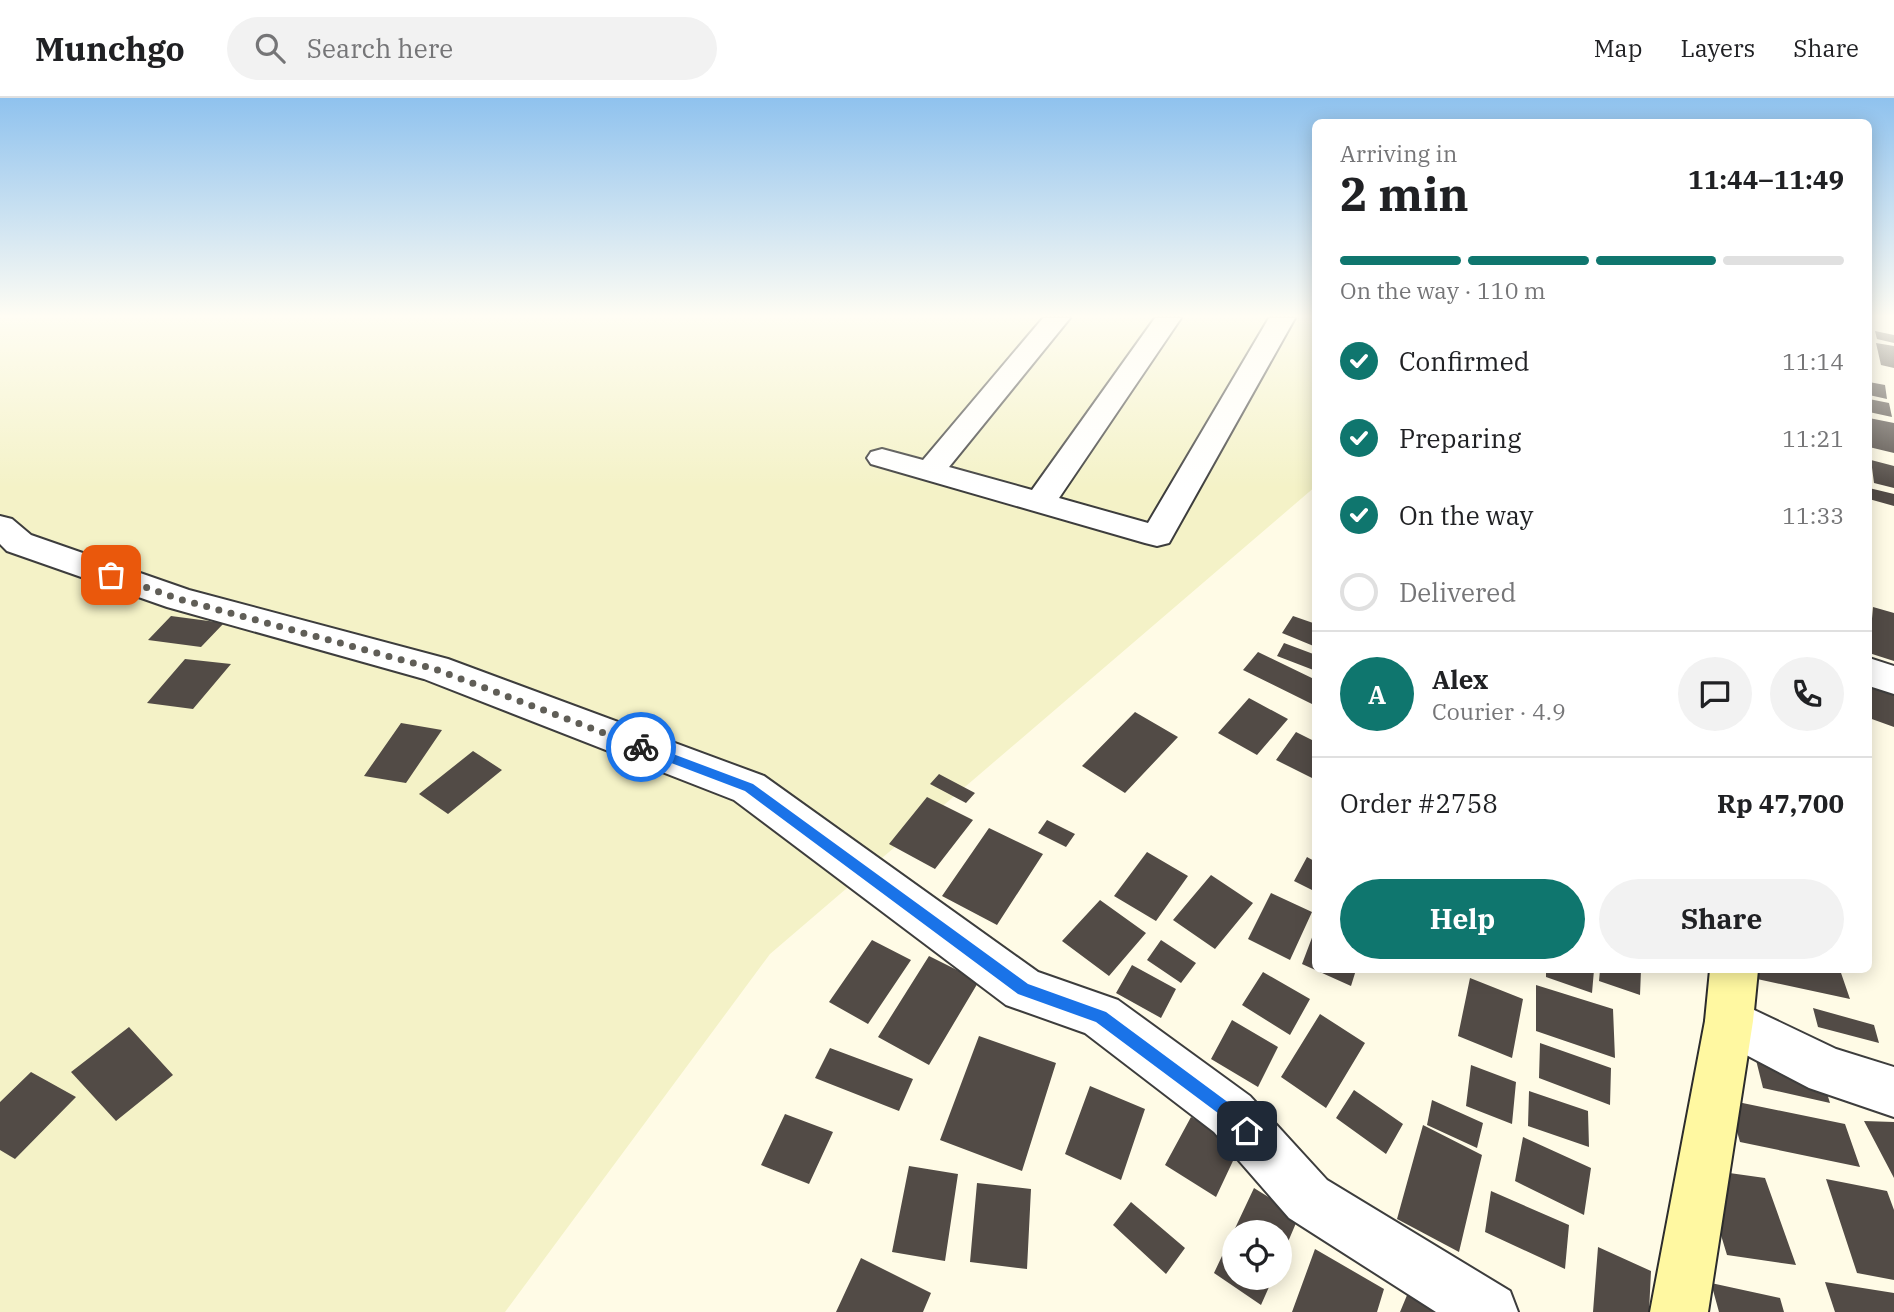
<!DOCTYPE html>
<html lang="en">
<head>
<meta charset="utf-8">
<style>
	body { margin:0; font-family:"IBM Plex Serif",serif; background:#f2f2f2; color:#202124; height:100vh; display:flex; flex-direction:column; font-size:26px; white-space:nowrap }
	* { box-sizing:border-box; margin:0 }
	p { font-size:23px; color:#757577 }
	.icon { flex:none; width:38px; height:38px; fill:none; stroke:currentColor; stroke-width:2; stroke-linecap:round; stroke-linejoin:round }
	.map { position:relative; flex:1; overflow:hidden }
	.details { position:absolute; left:1312px; top:21px; width:560px; height:854px; display:flex; flex-direction:column; background:#fff; border-radius:10px; box-shadow:0 4px 18px #0003 }
	.details>* { flex:none }
	.tools { position:absolute; left:1222px; top:1122px; display:grid; gap:14px }
	.tools a { display:grid; place-items:center; width:70px; height:70px; border-radius:50%; background:#fff; box-shadow:0 4px 18px #0003; font-size:35px }
	.pin { position:absolute; display:grid; place-items:center; width:60px; height:60px; color:#fff; margin:-30px; border-radius:14px; box-shadow:0 4px 10px #0006 }
	.courier { position:absolute; display:grid; place-items:center; width:70px; height:70px; margin:-35px; border:5px solid #1a73e8; border-radius:50%; background:#fff; color:#222; box-shadow:0 2px 9px #0007 }
	.head em { font-style:normal; font-weight:700 }
	.head div { display:flex; flex-direction:column-reverse }
	.head { display:flex; align-items:center; justify-content:space-between; height:119px; padding:0 28px }
	h1 { font-size:46px; font-weight:700; line-height:52px }
	.bar { display:grid; grid-template-columns:repeat(4,1fr); gap:10px 7px; align-content:center; height:84px; padding:0 28px }
	.bar i { height:9px; border-radius:5px; background:#e0e0e0 }
	.bar .selected { background:#0f766e }
	.bar p { grid-column:span 4 }
	.line { display:flex; align-items:center; gap:18px; padding:0 28px; border-top:2px solid #e0e0e0 }
	.line div { flex:1 }
	.round { display:grid; place-items:center; flex:none; width:74px; height:74px; border-radius:37px; background:#f2f2f2 }
	ol { padding:0 28px; list-style:none }
	li { display:flex; align-items:center; gap:21px; height:77px }
	li p { margin-inline-start:auto }
	li .icon { padding:7px; border-radius:50%; background:#0f766e; color:#fff; stroke-width:4 }
	li:last-child { color:#757577 }
	li i { width:38px; height:38px; border:4px solid #e0e0e0; border-radius:50% }
	.action { display:flex; gap:14px; margin-top:auto; padding:14px 28px }
	.action a { flex:1; height:80px; border-radius:42px; background:#0f766e; color:#fff; font-size:28px; font-weight:700; line-height:80px; text-align:center }
	.action a+a { background:#f2f2f2; color:#202124 }
	header { display:flex; align-items:center; gap:42px; box-sizing:border-box; height:98px; padding:0 35px; background:#fff; border-bottom:2px solid #e0e0e0 }
	header strong { font-size:33px }
	nav { display:flex; gap:38px; margin-inline-start:auto; font-size:24px }
	.search { width:490px; height:63px; background:#f2f2f2; display:flex; align-items:center; gap:18px; box-sizing:border-box; padding:0 24px; border-radius:38px; color:#757577; font-size:26px }
	.map>svg:first-child { display:block }
	.farmland { fill:#f4f2c7 }
	.building { fill:#524b46 }
	.lines { fill:none; stroke-linecap:round; stroke-linejoin:round }
	.street-casing { stroke:#3d3d3d; stroke-width:4 }
	.secondary-casing { stroke:#2c2c2c; stroke-width:4 }
	.street { fill:#fff; fill-rule:evenodd }
	.secondary { fill:#fff8a1; fill-rule:evenodd }
	.route { fill:#1a73e8 }
	.done { stroke:#605e57; stroke-width:7; stroke-dasharray:0 12.6 }
</style>
</head>
<body>
<header>
<strong>Munchgo</strong>
<div class="search"><svg class="icon" aria-label="search" viewBox="0 0 24 24"><circle cx="10" cy="10" r="6"/><path d="M15 15l6 6"/></svg>Search here</div>
<nav><a>Map</a><a>Layers</a><a>Share</a></nav>
</header>
<div class="map">
<svg width="1894" height="1214" viewBox="0 0 1894 1214">
	<rect width="100%" height="100%" fill="#fffbe6"/>
	<path class="farmland" d="M 0,220 L 1316,220 L 1316,388 L 770,856 L 505,1214 L 0,1214 Z"/>
	<path class="building" d="M 1875,233 L 1894,237 L 1894,245 L 1877,241 Z
		M 1876,245 L 1894,248 L 1894,270 L 1881,267 Z
		M 1869,284 L 1885,287 L 1887,301 L 1869,297 Z
		M 1869,301 L 1889,305 L 1892,319 L 1869,314 Z
		M 1869,320 L 1894,325 L 1894,355 L 1869,349 Z
		M 1871,362 L 1894,368 L 1894,390 L 1874,385 Z
		M 1869,390 L 1894,396 L 1894,408 L 1869,401 Z
		M 1873,509 L 1894,515 L 1894,563 L 1869,555 Z
		M 171,518 L 224,525 L 201,549 L 148,542 Z
		M 1293,518 L 1316,526 L 1316,549 L 1282,535 Z
		M 1284,545 L 1316,557 L 1316,573 L 1277,558 Z
		M 1258,554 L 1316,582 L 1316,608 L 1243,572 Z
		M 185,561 L 231,566 L 193,611 L 147,605 Z
		M 1869,585 L 1894,594 L 1894,629 L 1869,620 Z
		M 1249,600 L 1288,621 L 1257,657 L 1218,635 Z
		M 1135,614 L 1178,639 L 1125,695 L 1082,668 Z
		M 401,625 L 442,632 L 406,685 L 364,678 Z
		M 1296,634 L 1316,644 L 1316,682 L 1276,662 Z
		M 473,653 L 502,672 L 448,716 L 419,696 Z
		M 939,676 L 975,695 L 966,705 L 930,686 Z
		M 927,699 L 973,722 L 935,771 L 889,746 Z
		M 1047,722 L 1075,736 L 1066,749 L 1038,735 Z
		M 989,730 L 1043,756 L 997,827 L 942,798 Z
		M 1147,754 L 1188,778 L 1156,823 L 1114,798 Z
		M 1307,759 L 1316,764 L 1316,794 L 1294,783 Z
		M 1211,777 L 1253,805 L 1215,851 L 1173,822 Z
		M 1271,795 L 1312,814 L 1290,862 L 1248,841 Z
		M 1100,802 L 1146,835 L 1109,878 L 1062,843 Z
		M 1316,829 L 1316,872 L 1356,872 L 1351,888 L 1302,866 Z
		M 872,842 L 911,862 L 868,926 L 829,904 Z
		M 1161,842 L 1196,865 L 1181,885 L 1147,862 Z
		M 929,858 L 979,883 L 929,967 L 878,939 Z
		M 1132,867 L 1176,891 L 1161,920 L 1116,895 Z
		M 1546,872 L 1594,872 L 1592,895 L 1546,879 Z
		M 1600,872 L 1641,872 L 1640,897 L 1599,883 Z
		M 1746,872 L 1840,872 L 1850,901 L 1748,879 Z
		M 1263,874 L 1310,901 L 1290,937 L 1242,907 Z
		M 1470,880 L 1523,901 L 1512,960 L 1458,938 Z
		M 1536,887 L 1613,911 L 1615,960 L 1536,933 Z
		M 1813,910 L 1874,927 L 1879,945 L 1818,929 Z
		M 1320,916 L 1365,945 L 1326,1010 L 1281,979 Z
		M 1232,922 L 1278,949 L 1258,989 L 1211,961 Z
		M 129,929 L 173,977 L 116,1023 L 71,974 Z
		M 979,938 L 1056,965 L 1022,1073 L 940,1042 Z
		M 1751,942 L 1815,957 L 1830,1005 L 1763,990 Z
		M 1540,945 L 1611,970 L 1610,1007 L 1539,980 Z
		M 830,950 L 913,981 L 899,1013 L 815,980 Z
		M 1471,967 L 1516,984 L 1512,1026 L 1466,1008 Z
		M 31,974 L 76,999 L 15,1061 L 0,1052 L 0,1004 Z
		M 1090,988 L 1145,1011 L 1121,1082 L 1065,1056 Z
		M 1354,992 L 1403,1026 L 1386,1056 L 1336,1020 Z
		M 1529,993 L 1588,1013 L 1589,1049 L 1528,1028 Z
		M 1432,1002 L 1483,1025 L 1477,1050 L 1427,1027 Z
		M 1728,1002 L 1845,1026 L 1860,1069 L 1740,1044 Z
		M 785,1016 L 833,1034 L 809,1086 L 761,1067 Z
		M 1191,1019 L 1240,1048 L 1216,1099 L 1165,1067 Z
		M 1864,1023 L 1894,1024 L 1894,1080 Z
		M 1423,1027 L 1482,1057 L 1459,1154 L 1397,1121 Z
		M 1523,1039 L 1591,1070 L 1584,1117 L 1515,1083 Z
		M 909,1068 L 958,1076 L 945,1163 L 892,1154 Z
		M 1701,1071 L 1765,1080 L 1796,1167 L 1727,1157 Z
		M 1826,1081 L 1887,1093 L 1894,1112 L 1894,1182 L 1857,1175 Z
		M 977,1085 L 1031,1091 L 1027,1171 L 970,1164 Z
		M 1254,1090 L 1299,1118 L 1279,1165 L 1279,1134 L 1234,1134 L 1234,1180 L 1273,1180 L 1261,1207 L 1214,1175 Z
		M 1491,1093 L 1569,1127 L 1565,1171 L 1485,1134 Z
		M 1131,1104 L 1185,1150 L 1166,1176 L 1113,1127 Z
		M 1598,1149 L 1651,1173 L 1649,1214 L 1593,1214 Z
		M 1315,1151 L 1384,1191 L 1377,1214 L 1292,1214 Z
		M 861,1160 L 931,1195 L 923,1214 L 836,1214 Z
		M 1825,1184 L 1894,1195 L 1894,1214 L 1835,1214 Z
		M 1711,1185 L 1780,1200 L 1784,1214 L 1719,1214 Z
		M 1410,1190 L 1445,1214 L 1400,1214 Z"/>
	<g class="lines">
		<g class="street-casing">
			<path id="street" d="M 1043,220 L 1070,220 L 949,369 L 1032,392 L 1155,220 L 1181,220 L 1059,400 L 1148,425 L 1269,220 L 1295,220 L 1169,445 L 1157,448 L 1145,445 L 871,366 L 867,360 L 871,354 L 882,351 L 923,362 Z
				M 0,418 L 12,421 L 31,437 L 189,492 L 448,561 L 764,678 L 1038,874 L 1118,902 L 1250,998 L 1327,1082 L 1510,1193 L 1518,1214 L 1436,1214 L 1289,1120 L 1214,1034 L 1085,935 L 1006,907 L 734,702 L 424,581 L 167,509 L 7,453 L 0,446 Z
				M 1869,560 L 1894,568 L 1894,596 L 1869,588 Z
				M 1729,900 L 1836,951 L 1894,969 L 1894,1019 L 1809,990 L 1712,939 L 1705,923 L 1712,907 Z"/>
		</g>
		<g class="secondary-casing">
			<path id="secondary" d="M 1710,872 L 1758,872 L 1753,923 L 1708,1214 L 1650,1214 L 1705,923 Z"/>
		</g>
		<use href="#street" class="street"/>
		<use href="#secondary" class="secondary"/>
	</g>
	<linearGradient id="sky" x2="0" y2="1"><stop stop-color="#8fc2ee"/><stop offset="0.56" stop-color="#fffdf4"/><stop offset="1" stop-color="#fffdf4" stop-opacity="0"/></linearGradient>
	<rect width="1894" height="390" fill="url(#sky)"/>
	<path class="route" d="M 641,644 L 753,686 L 1028,886 L 1106,914 L 1237,1011 L 1255,1033 L 1252,1039 L 1247,1041 L 1226,1021 L 1096,924 L 1018,896 L 745,693 L 637,652 L 637,645 Z"/>
	<g class="lines">
		<path class="done" d="M 111,477 L 179,501 L 435,571 L 641,649"/>
	</g>
</svg>
<div class="tools">
<a><svg class="icon" aria-label="locate" viewBox="0 0 24 24"><circle cx="12" cy="12" r="6"/><path d="M12 2v4M12 18v4M2 12h4M18 12h4"/></svg></a>
</div>
<div class="pin" style="left:111px;top:477px;background:#ea580c"><svg class="icon" aria-label="bag" viewBox="0 0 24 24"><path d="M5 8h14l-1 12H6zM9 8a3 3 0 0 1 6 0"/></svg></div>
<div class="pin" style="left:1247px;top:1033px;background:#1f2937"><svg class="icon" aria-label="home" viewBox="0 0 24 24"><path d="M3 11l9-7 9 7M6 9v11h12V9"/></svg></div>
<div class="courier" style="left:641px;top:649px"><svg class="icon" aria-label="bike" viewBox="0 0 24 24"><circle cx="6" cy="16" r="4"/><circle cx="18" cy="16" r="4"/><path d="M6 16l4-8h5l3 8M10 8l3 8H6M13 5h3"/></svg></div>
<section class="details">
<div class="head"><div><h1>2 min</h1><p>Arriving in</p></div><em>11:44–11:49</em></div>
<div class="bar"><i class="selected"></i><i class="selected"></i><i class="selected"></i><i></i><p>On the way · 110 m</p></div>
<ol>
<li><svg class="icon" aria-label="check" viewBox="0 0 24 24"><path d="M5 12l5 5 9-10"/></svg>Confirmed<p>11:14</p></li>
<li><svg class="icon" aria-label="check" viewBox="0 0 24 24"><path d="M5 12l5 5 9-10"/></svg>Preparing<p>11:21</p></li>
<li><svg class="icon" aria-label="check" viewBox="0 0 24 24"><path d="M5 12l5 5 9-10"/></svg>On the way<p>11:33</p></li>
<li><i></i>Delivered</li>
</ol>
<div class="line" style="height:126px"><b class="round" style="background:#0f766e;color:#fff">A</b><div><b>Alex</b><p>Courier · 4.9</p></div><a class="round"><svg class="icon" aria-label="chat" viewBox="0 0 24 24"><path d="M4 5h16v11H9l-5 4z"/></svg></a><a class="round"><svg class="icon" aria-label="phone" viewBox="0 0 24 24"><path d="M5 4h4l2 5-3 2q2 4 5 5l2-3 5 2v4C11 20 4 13 5 4z"/></svg></a></div>
<div class="line" style="height:91px"><div>Order #2758</div><b>Rp 47,700</b></div>
<div class="action"><a>Help</a><a>Share</a></div>
</section>
</div>
</body>
</html>
